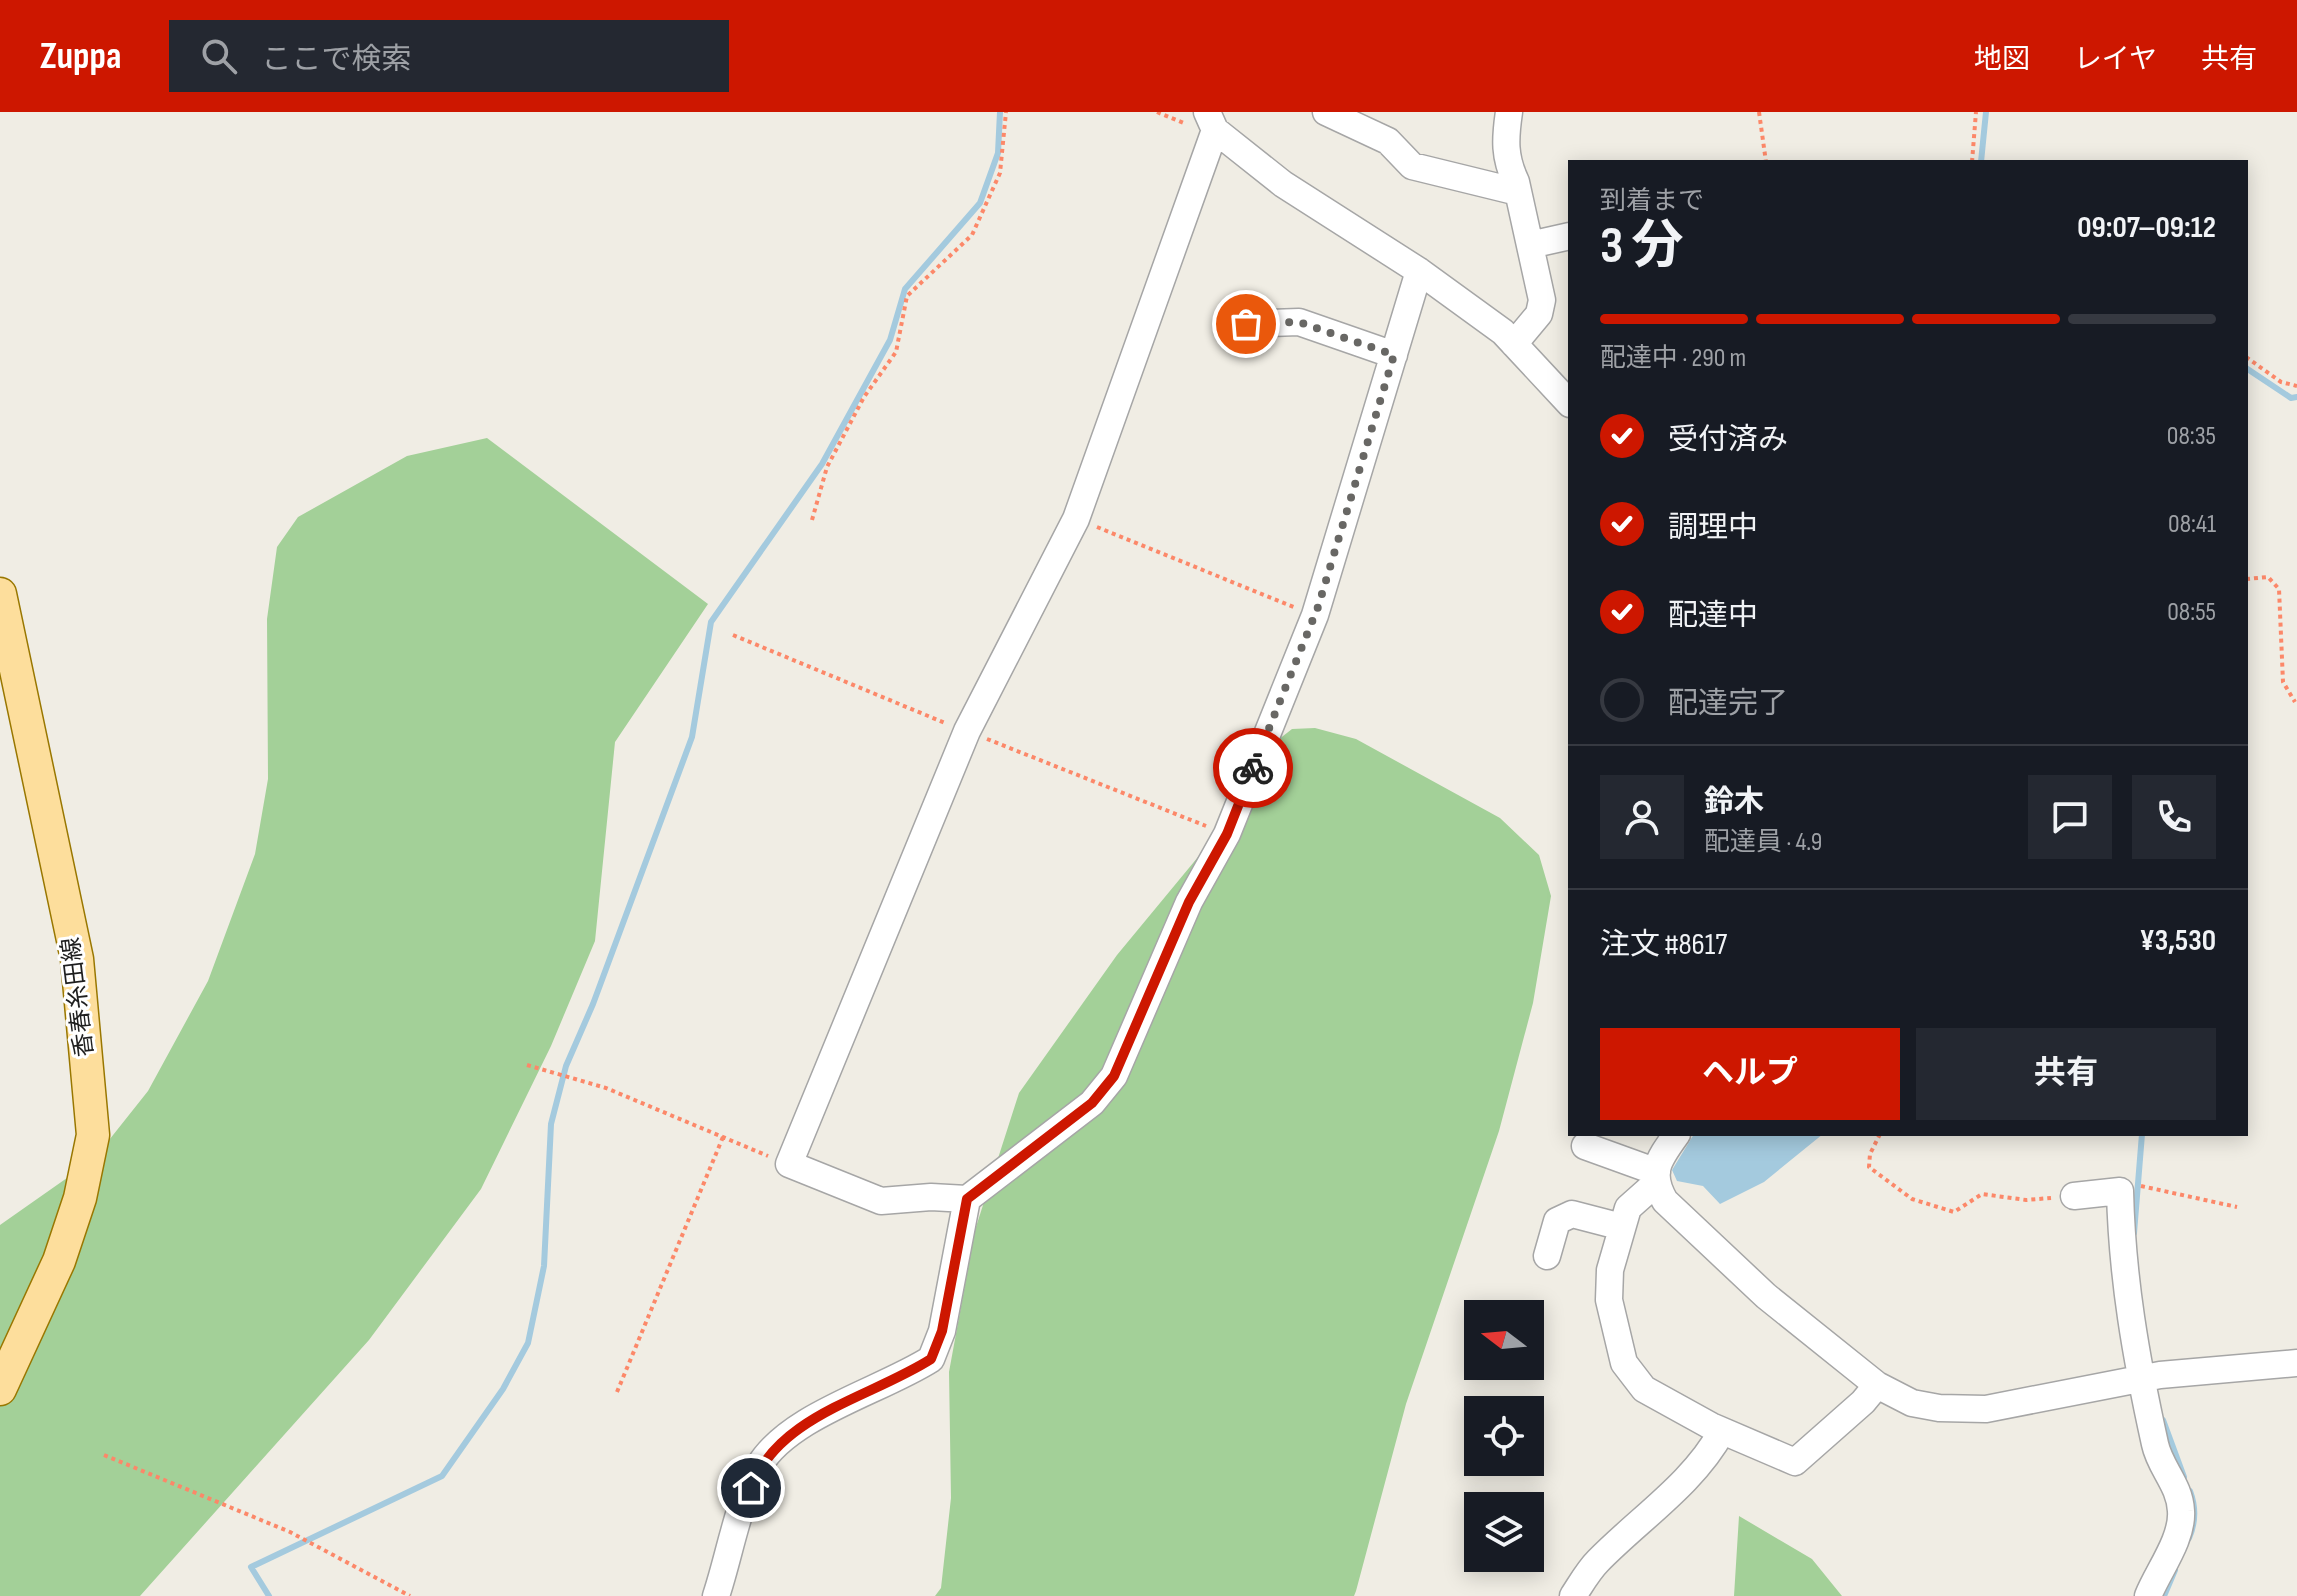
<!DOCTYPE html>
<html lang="ja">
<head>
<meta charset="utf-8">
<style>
	body { margin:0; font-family:"Sofia Sans Condensed","Noto Sans JP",sans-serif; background:#242831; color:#f1f3f6; height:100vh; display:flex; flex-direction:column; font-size:30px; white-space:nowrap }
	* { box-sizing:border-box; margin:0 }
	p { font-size:26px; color:#9ea1a6 }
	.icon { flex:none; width:44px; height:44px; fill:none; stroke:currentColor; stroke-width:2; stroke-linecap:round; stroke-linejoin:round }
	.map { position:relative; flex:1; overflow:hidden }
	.panel { position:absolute; left:1568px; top:48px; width:680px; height:976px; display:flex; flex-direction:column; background:#171b24; border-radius:0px; box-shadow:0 4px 20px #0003 }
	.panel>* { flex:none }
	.needle { width:52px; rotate:286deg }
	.controls { position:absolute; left:1464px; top:1188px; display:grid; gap:16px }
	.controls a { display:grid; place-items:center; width:80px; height:80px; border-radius:0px; background:#171b24; box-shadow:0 4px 20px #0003; font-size:40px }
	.pin { position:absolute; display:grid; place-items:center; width:68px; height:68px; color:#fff; margin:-34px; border:4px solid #fff; border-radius:50%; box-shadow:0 2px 8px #0007 }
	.courier { position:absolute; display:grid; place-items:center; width:80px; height:80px; margin:-40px; border:6px solid #cd1700; border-radius:50%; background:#fff; color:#222; box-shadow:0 2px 10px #0007 }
	.overview em { font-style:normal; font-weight:700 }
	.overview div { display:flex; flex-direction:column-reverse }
	.overview { display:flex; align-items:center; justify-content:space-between; height:136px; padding:0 32px }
	h1 { font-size:52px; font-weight:700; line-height:60px }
	.bar { display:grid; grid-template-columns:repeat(4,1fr); gap:12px 8px; align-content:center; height:96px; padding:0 32px }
	.bar i { height:10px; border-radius:6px; background:#363941 }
	.bar .current { background:#cd1700 }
	.bar p { grid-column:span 4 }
	.line { display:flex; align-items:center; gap:20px; padding:0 32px; border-top:2px solid #363941 }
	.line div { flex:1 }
	.round { display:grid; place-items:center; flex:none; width:84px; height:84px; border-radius:0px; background:#242831 }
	ol { padding:0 32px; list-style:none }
	li { display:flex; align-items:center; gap:24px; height:88px }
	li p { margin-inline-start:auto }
	li .icon { padding:8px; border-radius:50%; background:#cd1700; color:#fff; stroke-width:4 }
	li:last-child { color:#9ea1a6 }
	li i { width:44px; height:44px; border:4px solid #363941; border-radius:50% }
	.button { display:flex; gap:16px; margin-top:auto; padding:16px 32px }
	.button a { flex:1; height:92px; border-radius:0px; background:#cd1700; color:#fff; font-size:32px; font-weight:700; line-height:92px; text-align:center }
	.button a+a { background:#242831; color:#f1f3f6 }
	header { display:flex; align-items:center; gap:48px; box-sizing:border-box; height:112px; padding:0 40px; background:#cd1700; color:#fff }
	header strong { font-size:38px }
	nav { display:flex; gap:44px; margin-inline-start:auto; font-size:28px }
	.search { width:560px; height:72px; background:#242831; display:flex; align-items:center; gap:20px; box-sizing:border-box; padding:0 28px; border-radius:0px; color:#9ea1a6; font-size:30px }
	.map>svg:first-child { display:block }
	.forest { fill:#a3d098 }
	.water { fill:#a4cade }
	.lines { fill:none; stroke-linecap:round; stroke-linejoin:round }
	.stream { stroke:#a4cade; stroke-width:6 }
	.minor-casing { stroke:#a6a6a6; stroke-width:29 }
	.major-casing { stroke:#970; stroke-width:35 }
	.path { stroke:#fc8869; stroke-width:4; stroke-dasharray:4 4; stroke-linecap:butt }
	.minor { stroke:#fff; stroke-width:26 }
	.major { stroke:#fdde9c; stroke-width:32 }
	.done { stroke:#686764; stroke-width:8; stroke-dasharray:0 14.4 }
	.route { stroke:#cd1700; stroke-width:10 }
	.labels { text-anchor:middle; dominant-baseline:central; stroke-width:6; stroke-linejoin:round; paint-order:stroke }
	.street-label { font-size:24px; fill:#1f1f1f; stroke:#fff }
</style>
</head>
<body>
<header>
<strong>Zuppa</strong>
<div class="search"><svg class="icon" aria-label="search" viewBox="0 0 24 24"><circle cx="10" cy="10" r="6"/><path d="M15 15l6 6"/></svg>ここで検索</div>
<nav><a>地図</a><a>レイヤ</a><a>共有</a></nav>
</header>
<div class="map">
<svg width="2297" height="1484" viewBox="0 0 2297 1484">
	<rect width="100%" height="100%" fill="#f0ede4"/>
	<path class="forest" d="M 487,326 L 708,492 L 615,630 L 595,829 L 551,934 L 481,1077 L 369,1228 L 140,1484 L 0,1484 L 0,1113 L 94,1047 L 148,979 L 208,869 L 255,742 L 268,667 L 267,507 L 277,435 L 298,405 L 407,344 Z
		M 1315,616 L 1356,627 L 1500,706 L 1539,743 L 1551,784 L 1533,891 L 1499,1019 L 1406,1292 L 1356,1479 L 1354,1484 L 935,1484 L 941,1476 L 951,1386 L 949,1260 L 975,1118 L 1019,981 L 1117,843 L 1217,722 L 1269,635 L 1292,617 Z
		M 1739,1404 L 1812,1447 L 1842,1484 L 1734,1484 Z"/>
	<path class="water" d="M 1694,1022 L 1823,1022 L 1764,1070 L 1720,1092 L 1703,1074 L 1677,1069 L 1672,1058 Z"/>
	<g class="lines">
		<path class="stream" d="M 1981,50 L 1986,0
			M 2246,256 L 2291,286 L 2297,285
			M 2134,1121 L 2142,1022
			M 2163,1308 L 2184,1365
			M 2189,1426 C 2196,1410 2196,1395 2190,1379
			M 269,1484 L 251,1455 L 442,1364 L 503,1277 L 528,1231 L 544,1154 L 551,1012 L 566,954 L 593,892 L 692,625 L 711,510 L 822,352 L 890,228 L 905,177 L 980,91 L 998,41 L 1000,0
			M 2164,1484 L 2175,1458"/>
		<g class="minor-casing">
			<path id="minor" d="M 1207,0 L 1215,18 L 1283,72 L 1419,159 L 1503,220 L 1570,292
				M 1326,0 L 1388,29 L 1412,54 L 1518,80
				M 1509,0 C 1505,27 1504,45 1516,70 L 1542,188 L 1539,202 L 1514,232
				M 1215,18 L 1076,407 L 967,619 L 789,1052 L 881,1089 L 931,1085 L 967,1087 L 1092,991 L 1114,964 L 1189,790 L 1227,722 L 1315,503 L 1419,159
				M 1530,133 L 1570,124
				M 1246,212 L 1299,210 L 1394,243
				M 1677,1022 C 1659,1047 1648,1060 1665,1089 L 1766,1184 L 1877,1273 L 1912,1291 L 1939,1296 L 1986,1297 L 2160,1263 L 2297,1251
				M 1585,1034 L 1657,1060
				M 1655,1072 L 1628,1096 L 1610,1158 L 1609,1188 L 1624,1251 L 1644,1277 L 1711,1314 L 1795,1350 L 1863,1290 L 1877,1273
				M 2074,1084 L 2120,1079 C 2122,1166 2136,1246 2155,1332 C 2160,1356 2180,1373 2181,1399 C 2183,1427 2158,1459 2148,1484
				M 1547,1144 L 1557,1109 L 1572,1102 L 1622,1115
				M 716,1484 C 730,1442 737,1393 759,1354 C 789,1303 881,1279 931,1247 L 942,1219 L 967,1087
				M 1573,1484 C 1581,1472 1588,1459 1598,1449 C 1640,1406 1693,1372 1722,1319"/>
		</g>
		<g class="major-casing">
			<path id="major" d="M 0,482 L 77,847 L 93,1023 L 80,1086 L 59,1149 L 0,1277"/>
		</g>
		<path class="path" d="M 1157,0 L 1186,12
			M 1759,0 L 1766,50
			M 1972,50 L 1976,0
			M 2246,245 L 2281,270 L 2297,274
			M 812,408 L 827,355 L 864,285 L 896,240 L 907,184 L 972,123 L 1000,61 L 1006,0
			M 1097,415 L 1296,496
			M 2246,467 L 2268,465 L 2279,477 L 2283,570 L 2295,590
			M 733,523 L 945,611
			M 987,627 L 1206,714
			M 527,953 L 606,976 L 768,1044
			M 1880,1022 L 1870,1042 L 1869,1055 L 1912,1087 L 1954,1100 L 1982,1082 L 2026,1088 L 2051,1086
			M 2141,1074 L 2237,1095
			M 617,1280 L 723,1025
			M 104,1343 L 290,1420 L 410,1484"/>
		<use href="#minor" class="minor"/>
		<use href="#major" class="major"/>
	</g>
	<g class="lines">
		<path class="done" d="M 1246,212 L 1299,210 L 1394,243 L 1318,495 L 1253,656"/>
		<path class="route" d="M 751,1376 C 778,1303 870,1286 931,1247 L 942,1219 L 967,1087 L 1092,991 L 1114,964 L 1189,790 L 1227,722 L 1253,656"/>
	</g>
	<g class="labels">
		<g class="street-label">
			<text transform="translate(78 885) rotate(-97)">香春糸田線</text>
		</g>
	</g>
</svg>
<div class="controls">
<a><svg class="needle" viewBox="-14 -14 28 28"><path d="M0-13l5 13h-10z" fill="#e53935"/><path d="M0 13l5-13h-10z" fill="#9ea1a6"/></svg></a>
<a><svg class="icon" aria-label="locate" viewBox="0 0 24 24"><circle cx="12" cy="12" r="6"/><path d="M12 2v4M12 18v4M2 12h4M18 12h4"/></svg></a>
<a><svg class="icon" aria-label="layers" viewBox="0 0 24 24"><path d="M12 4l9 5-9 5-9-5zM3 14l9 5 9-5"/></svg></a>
</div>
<div class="pin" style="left:1246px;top:212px;background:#ea580c"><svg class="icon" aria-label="bag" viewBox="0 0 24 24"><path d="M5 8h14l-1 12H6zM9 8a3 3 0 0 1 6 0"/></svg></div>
<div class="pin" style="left:751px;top:1376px;background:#1f2937"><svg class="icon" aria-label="home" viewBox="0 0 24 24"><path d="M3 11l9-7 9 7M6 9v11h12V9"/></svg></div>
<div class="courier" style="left:1253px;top:656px"><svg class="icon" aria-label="bike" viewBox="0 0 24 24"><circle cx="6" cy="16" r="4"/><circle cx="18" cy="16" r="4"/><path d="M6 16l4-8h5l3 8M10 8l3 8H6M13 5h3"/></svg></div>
<section class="panel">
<div class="overview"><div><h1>3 分</h1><p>到着まで</p></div><em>09:07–09:12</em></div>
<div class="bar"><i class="current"></i><i class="current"></i><i class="current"></i><i></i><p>配達中 · 290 m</p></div>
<ol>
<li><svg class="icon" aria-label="check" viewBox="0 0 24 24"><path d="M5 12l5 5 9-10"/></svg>受付済み<p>08:35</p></li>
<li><svg class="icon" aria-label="check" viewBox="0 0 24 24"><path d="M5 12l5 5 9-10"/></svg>調理中<p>08:41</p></li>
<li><svg class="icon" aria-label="check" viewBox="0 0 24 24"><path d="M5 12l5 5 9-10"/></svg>配達中<p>08:55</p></li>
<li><i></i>配達完了</li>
</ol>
<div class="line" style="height:144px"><a class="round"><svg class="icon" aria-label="person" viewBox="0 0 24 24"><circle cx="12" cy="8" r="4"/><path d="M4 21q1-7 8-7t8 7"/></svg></a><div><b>鈴木</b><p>配達員 · 4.9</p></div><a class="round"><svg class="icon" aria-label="chat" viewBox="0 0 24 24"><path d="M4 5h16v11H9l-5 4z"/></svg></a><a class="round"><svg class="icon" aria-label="phone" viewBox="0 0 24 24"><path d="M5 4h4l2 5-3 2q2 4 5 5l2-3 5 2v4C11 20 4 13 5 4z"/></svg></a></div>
<div class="line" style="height:104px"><div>注文 #8617</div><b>¥3,530</b></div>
<div class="button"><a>ヘルプ</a><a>共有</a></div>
</section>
</div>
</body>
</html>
